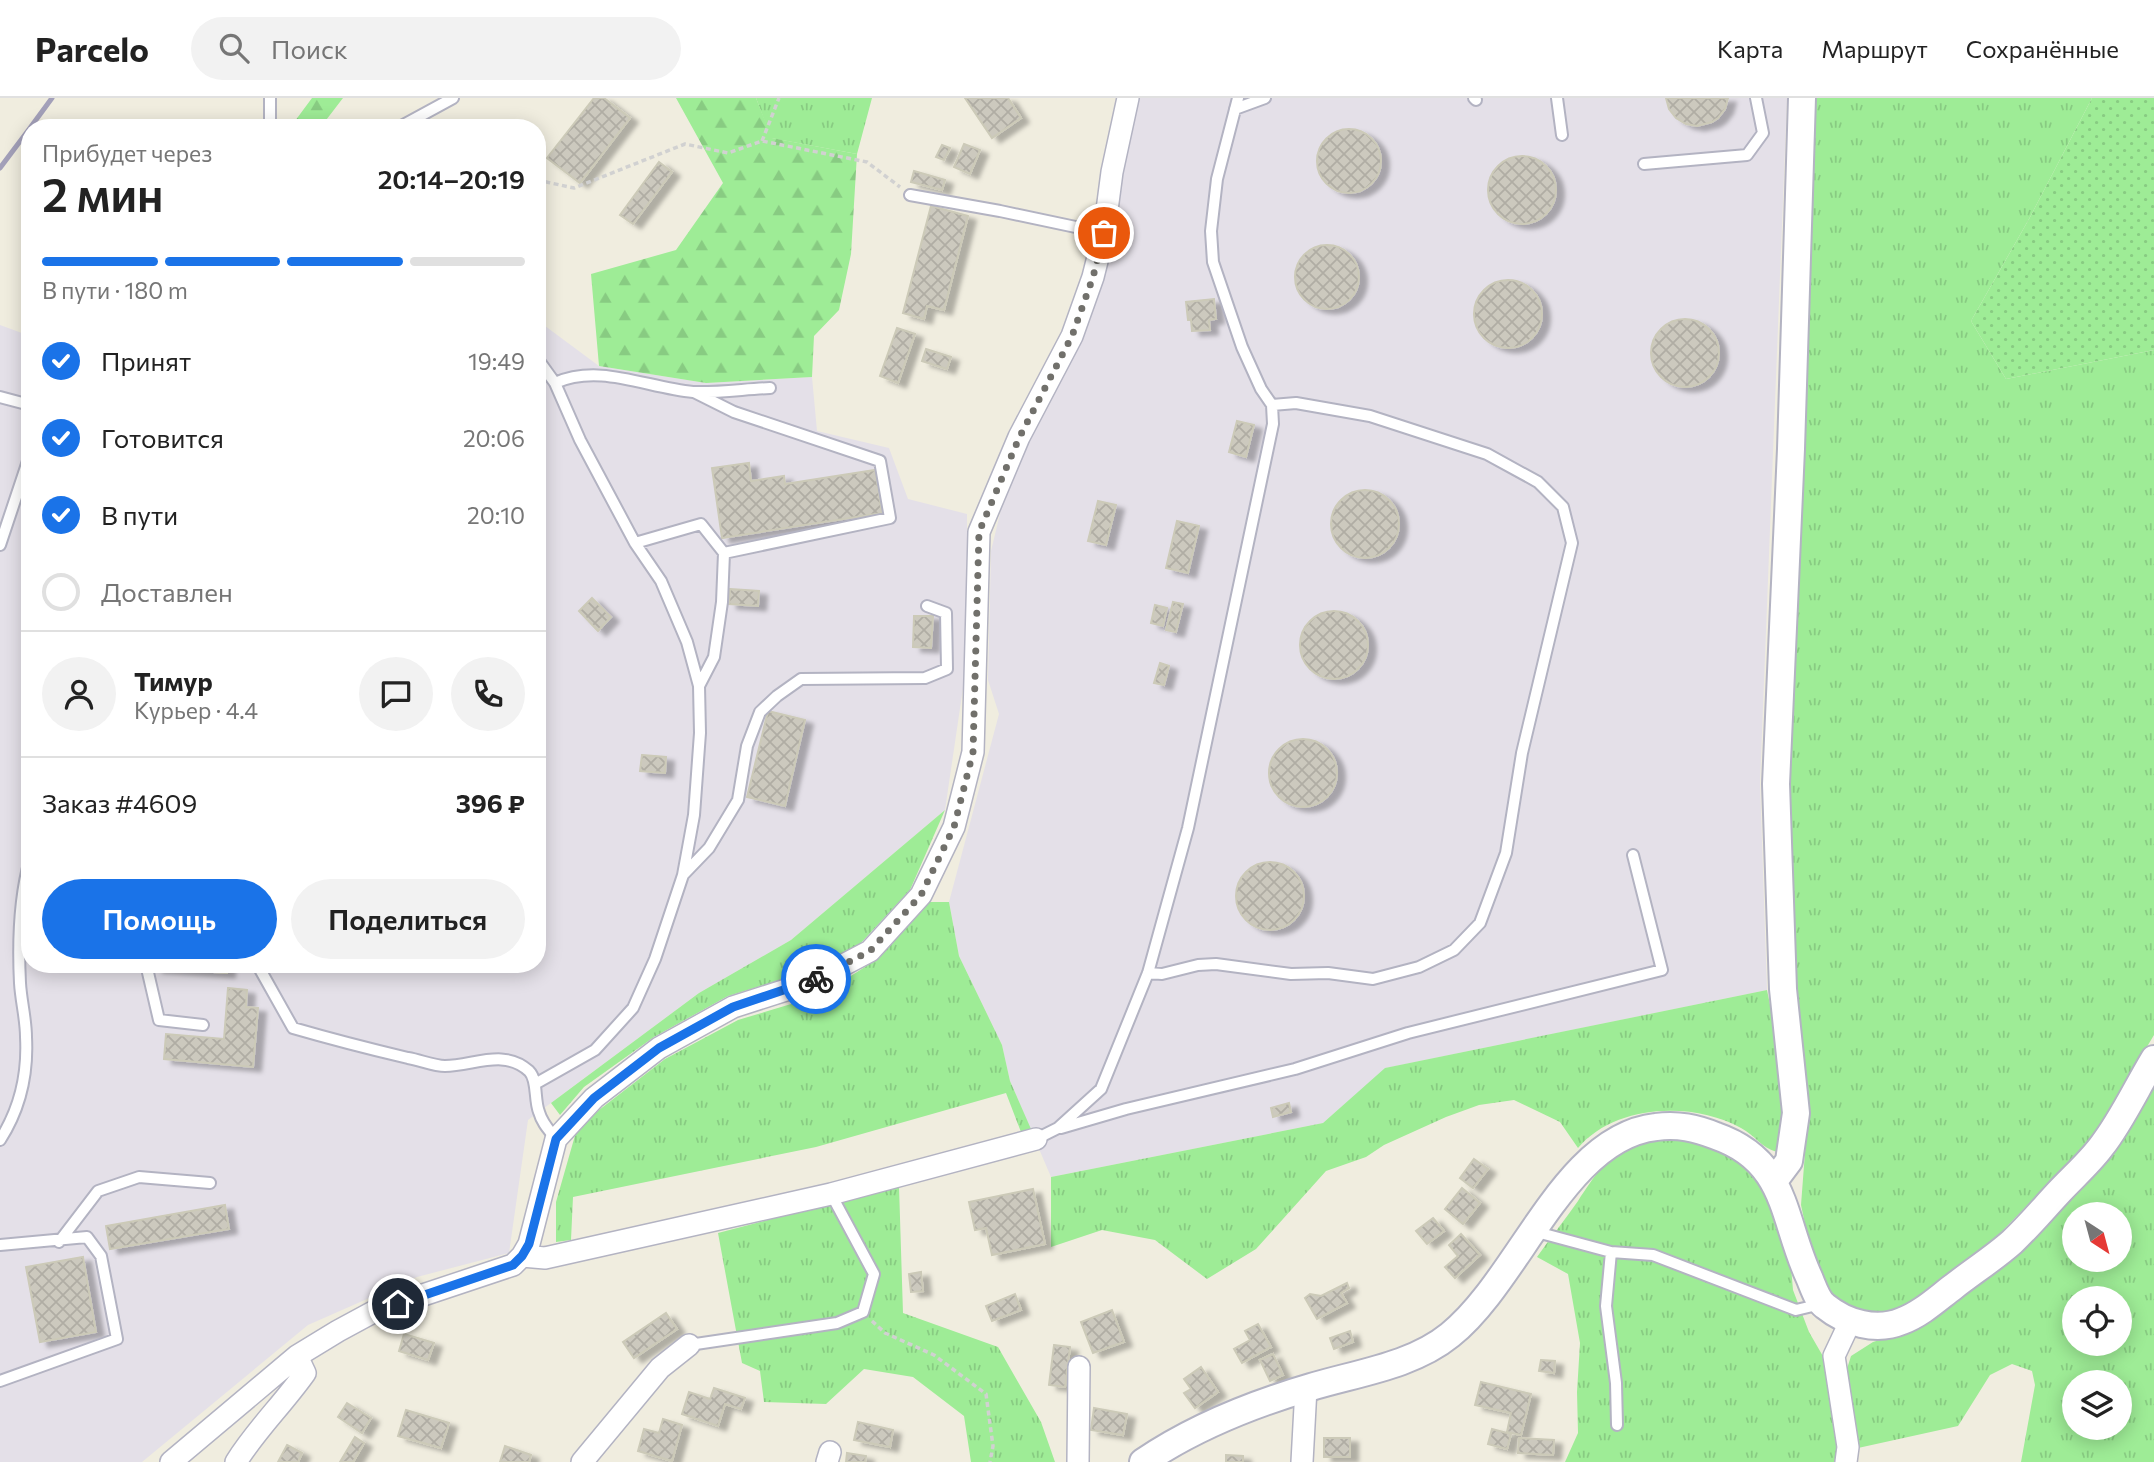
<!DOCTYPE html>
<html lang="ru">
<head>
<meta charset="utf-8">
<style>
	body { margin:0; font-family:Commissioner,sans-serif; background:#f2f2f2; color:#222; height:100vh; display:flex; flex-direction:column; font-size:26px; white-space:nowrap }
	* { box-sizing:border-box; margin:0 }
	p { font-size:23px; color:#767676 }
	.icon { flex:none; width:38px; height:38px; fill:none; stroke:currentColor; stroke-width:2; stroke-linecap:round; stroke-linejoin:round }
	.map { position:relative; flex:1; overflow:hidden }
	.sheet { position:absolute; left:21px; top:21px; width:525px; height:854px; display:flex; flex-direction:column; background:#fff; border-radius:28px; box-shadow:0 4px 18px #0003 }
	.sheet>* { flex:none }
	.needle { width:46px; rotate:144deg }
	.buttons { position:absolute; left:2062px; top:1104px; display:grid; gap:14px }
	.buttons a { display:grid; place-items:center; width:70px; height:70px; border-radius:50%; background:#fff; box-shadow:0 4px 18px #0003; font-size:35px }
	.pin { position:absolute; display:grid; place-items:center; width:60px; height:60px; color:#fff; margin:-30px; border:4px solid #fff; border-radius:50%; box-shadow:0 2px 7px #0007 }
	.courier { position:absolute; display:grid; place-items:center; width:70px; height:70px; margin:-35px; border:5px solid #1a73e8; border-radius:50%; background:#fff; color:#222; box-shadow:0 2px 9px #0007 }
	.summary em { font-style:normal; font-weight:600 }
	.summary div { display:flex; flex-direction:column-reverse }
	.summary { display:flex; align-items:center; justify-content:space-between; height:119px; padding:0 21px }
	h1 { font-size:46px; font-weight:600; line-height:52px }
	.bar { display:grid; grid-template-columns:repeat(4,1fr); gap:10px 7px; align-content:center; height:84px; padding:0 21px }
	.bar i { height:9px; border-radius:5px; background:#e0e0e0 }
	.bar .on { background:#1a73e8 }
	.bar p { grid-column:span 4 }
	.line { display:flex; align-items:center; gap:18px; padding:0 21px; border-top:2px solid #e0e0e0 }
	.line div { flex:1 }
	.round { display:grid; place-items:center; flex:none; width:74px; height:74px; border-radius:37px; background:#f2f2f2 }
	ol { padding:0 21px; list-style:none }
	li { display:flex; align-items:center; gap:21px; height:77px }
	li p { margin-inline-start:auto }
	li .icon { padding:7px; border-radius:50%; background:#1a73e8; color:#fff; stroke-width:4 }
	li:last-child { color:#767676 }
	li i { width:38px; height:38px; border:4px solid #e0e0e0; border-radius:50% }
	.action { display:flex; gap:14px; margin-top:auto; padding:14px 21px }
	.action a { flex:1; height:80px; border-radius:42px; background:#1a73e8; color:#fff; font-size:28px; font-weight:600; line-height:80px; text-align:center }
	.action a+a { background:#f2f2f2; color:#222 }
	header { display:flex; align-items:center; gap:42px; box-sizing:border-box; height:98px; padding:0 35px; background:#fff; border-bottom:2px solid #e0e0e0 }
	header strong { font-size:33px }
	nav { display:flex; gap:38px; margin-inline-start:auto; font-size:24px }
	.search { width:490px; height:63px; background:#f2f2f2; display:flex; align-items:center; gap:18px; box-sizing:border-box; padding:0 24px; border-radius:38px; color:#767676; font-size:26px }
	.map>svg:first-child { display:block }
	.industrial { fill:#e4e0e8 }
	.grass { fill:url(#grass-tufts); fill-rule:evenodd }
	.forest { fill:url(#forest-firs) }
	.garden { fill:url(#garden-dots) }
	.building { fill:url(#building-cross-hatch); stroke:#cccab8; stroke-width:2; filter:url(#shadow) }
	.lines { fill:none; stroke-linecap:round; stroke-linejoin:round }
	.service-casing { stroke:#b3b3c2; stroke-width:14 }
	.minor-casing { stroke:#b3b3c2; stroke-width:24 }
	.tertiary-casing { stroke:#b3b3c2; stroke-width:30 }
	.path { stroke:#d1d1d1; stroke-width:3.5; stroke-dasharray:5 3.5; stroke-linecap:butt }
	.service { stroke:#fff; stroke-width:10 }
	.minor { stroke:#fff; stroke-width:21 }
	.tertiary { stroke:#fff; stroke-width:26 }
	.rail { stroke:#a3a0b9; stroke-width:5 }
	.done { stroke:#71706b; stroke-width:7; stroke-dasharray:0 12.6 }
	.route { stroke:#1a73e8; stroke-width:9 }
</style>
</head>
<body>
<header>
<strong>Parcelo</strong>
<div class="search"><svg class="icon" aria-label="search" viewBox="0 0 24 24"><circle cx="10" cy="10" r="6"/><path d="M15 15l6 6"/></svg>Поиск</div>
<nav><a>Карта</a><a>Маршрут</a><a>Сохранённые</a></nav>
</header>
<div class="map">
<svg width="2154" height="1364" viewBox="0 0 2154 1364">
	<defs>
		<pattern id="grass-tufts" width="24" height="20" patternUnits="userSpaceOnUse" patternTransform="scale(1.75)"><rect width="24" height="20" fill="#9eec96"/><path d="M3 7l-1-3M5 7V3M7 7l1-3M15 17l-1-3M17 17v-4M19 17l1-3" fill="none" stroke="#88cb82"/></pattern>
		<pattern id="forest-firs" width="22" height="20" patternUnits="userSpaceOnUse" patternTransform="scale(1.75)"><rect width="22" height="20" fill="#9eec96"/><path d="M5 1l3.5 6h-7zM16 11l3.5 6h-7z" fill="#88cb82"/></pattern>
		<pattern id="garden-dots" width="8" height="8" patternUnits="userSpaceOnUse" patternTransform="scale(1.75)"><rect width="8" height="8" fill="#9eec96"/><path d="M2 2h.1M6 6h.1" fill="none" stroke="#88cb82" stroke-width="1.8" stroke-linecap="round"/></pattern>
		<pattern id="building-cross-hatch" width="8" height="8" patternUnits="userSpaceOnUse" patternTransform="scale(1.75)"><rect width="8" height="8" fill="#ccc9be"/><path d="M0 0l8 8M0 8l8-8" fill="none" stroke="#b0ada4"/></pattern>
		<filter id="shadow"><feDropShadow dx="8" dy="4.5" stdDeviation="2" flood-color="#0004"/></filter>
	</defs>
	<rect width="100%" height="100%" fill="#f0eddf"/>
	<path class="industrial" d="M 1138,0 L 1787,0 L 1760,685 L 1767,892 L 1386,970 L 1323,1025 L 1051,1079 L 1010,983 L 1002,947 L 959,858 L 949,804 L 999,616 L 988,582 L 991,453 L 1004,399 L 1117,102 Z
		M 537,222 L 599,268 L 706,285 L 812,279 L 817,333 L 889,350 L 908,401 L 967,416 L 967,563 L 945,712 L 791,842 L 699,895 L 528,1022 L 509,1155 L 417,1179 L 308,1227 L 142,1364 L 0,1364 L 0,227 L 30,238 L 30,866 L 537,866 Z"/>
	<path class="grass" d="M 756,0 L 872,0 L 857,56 L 771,40 Z
		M 1813,0 L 2092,0 L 2029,121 L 1971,223 L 2006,281 L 2154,252 L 2154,937 L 2093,1039 L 1988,1148 L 1920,1200 L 1898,1213 L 1875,1216 L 1854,1211 L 1835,1201 L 1823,1184 L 1810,1149 L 1801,1107 L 1807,1028 L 1794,884 L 1788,700 Z
		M 945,712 L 910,792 L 860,846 L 804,875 L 728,898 L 654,939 L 584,989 L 560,1017 L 551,1005 L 699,895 L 791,842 Z
		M 926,804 L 949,804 L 959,858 L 1002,947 L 1010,983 L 1031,1031 L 1021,1034 L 1006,995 L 816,1049 L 573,1099 L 571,1142 L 556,1144 L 556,1104 L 576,1034 L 599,1012 L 665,961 L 738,922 L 821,897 L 879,860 Z
		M 1767,892 L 1787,990 L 1781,1046 L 1777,1054 C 1761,1050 1755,1037 1741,1030 C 1693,1003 1615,1006 1578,1050 L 1560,1024 L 1514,1002 L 1479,1007 L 1446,1019 L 1384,1047 L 1366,1059 L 1326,1073 L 1256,1151 L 1207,1181 L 1155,1142 L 1102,1132 L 1051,1149 L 1051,1079 L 1323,1025 L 1385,970 Z
		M 2154,988 L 2154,1364 L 2021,1364 L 2035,1287 L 2032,1273 L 2012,1266 L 1990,1277 L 1958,1328 L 1858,1350 L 1846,1274 L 1851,1258 L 1873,1244 L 1908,1233 L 1933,1221 L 2023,1147 L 2114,1052 ZM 2074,1116 L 2119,1116 L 2119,1162 L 2074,1162 ZM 2074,1200 L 2119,1200 L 2119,1246 L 2074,1246 ZM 2074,1284 L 2119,1284 L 2119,1330 L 2074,1330 Z
		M 1687,1039 L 1727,1053 L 1754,1076 L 1775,1111 L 1791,1169 L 1793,1192 L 1809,1234 L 1824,1260 L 1839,1354 L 1837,1364 L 1565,1364 L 1578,1335 L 1577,1294 L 1580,1245 L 1568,1176 L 1537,1159 C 1550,1140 1565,1122 1578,1103 C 1611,1052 1625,1040 1687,1039 Z
		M 899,1088 L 903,1215 L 998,1249 L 1041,1324 L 1055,1364 L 971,1364 L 964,1318 L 913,1279 L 864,1271 L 826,1306 L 764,1304 L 760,1273 L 742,1265 L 718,1135 Z"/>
	<path class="forest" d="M 312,0 L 343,0 L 320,30 L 294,30 L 292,27 Z
		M 676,0 L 756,0 L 772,40 L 857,56 L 851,156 L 839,212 L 814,238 L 812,279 L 706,285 L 599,268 L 591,176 L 676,152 L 723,85 Z"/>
	<path class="garden" d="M 2092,0 L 2154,0 L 2154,252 L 2006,281 L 1971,223 L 2029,121 Z"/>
	<path class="building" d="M 594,0 L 604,0 L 630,20 L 580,85 L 547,60 Z
		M 965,0 L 1008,0 L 1021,20 L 992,40 Z
		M 1666,0 L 1728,0 L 1725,11 L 1718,20 L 1712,24 L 1697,28 L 1686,26 L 1676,20 L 1669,11 Z
		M1317 63a32 32 0 1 1 64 0a32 32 0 1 1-64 0Z
		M 964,46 L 980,52 L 970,76 L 954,69 Z
		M 942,47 L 950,50 L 944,62 L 936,59 Z
		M1488 92a34 34 0 1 1 68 0a34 34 0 1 1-68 0Z
		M 659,64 L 672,74 L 633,126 L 620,117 Z
		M 914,73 L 945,82 L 942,92 L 911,84 Z
		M 931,108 L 968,118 L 944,212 L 927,208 L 924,221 L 903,215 Z
		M1295 179a32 32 0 1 1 64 0a32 32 0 1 1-64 0Z
		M1474 216a34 34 0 1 1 68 0a34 34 0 1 1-68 0Z
		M 1214,201 L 1216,221 L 1209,222 L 1210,232 L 1192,233 L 1191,222 L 1188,222 L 1186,204 Z
		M1651 255a34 34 0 1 1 68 0a34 34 0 1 1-68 0Z
		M 897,230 L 915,236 L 898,285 L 880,278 Z
		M 926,251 L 951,259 L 947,271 L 922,263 Z
		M 1237,323 L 1254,327 L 1246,359 L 1229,354 Z
		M 749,365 L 751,383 L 784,378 L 785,386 L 875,372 L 882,415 L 722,440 L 712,370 Z
		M1331 426a34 34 0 1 1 68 0a34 34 0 1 1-68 0Z
		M 1098,403 L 1116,407 L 1106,447 L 1088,443 Z
		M 1177,423 L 1199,428 L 1188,475 L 1166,470 Z
		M 730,491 L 759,493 L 758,508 L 729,506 Z
		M 592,500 L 611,519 L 598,533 L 579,513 Z
		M 1173,504 L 1183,506 L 1176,534 L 1166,532 Z
		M 1155,507 L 1167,510 L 1163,528 L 1151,525 Z
		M1300 547a34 34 0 1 1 68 0a34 34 0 1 1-68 0Z
		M 914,518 L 933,518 L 931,550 L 913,549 Z
		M 1160,565 L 1169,568 L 1164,587 L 1154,585 Z
		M 768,613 L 805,622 L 785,708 L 747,699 Z
		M1269 675a34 34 0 1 1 68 0a34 34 0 1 1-68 0Z
		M 642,657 L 666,659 L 665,675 L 640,673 Z
		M1236 798a34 34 0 1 1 68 0a34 34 0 1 1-68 0Z
		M 155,866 L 227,866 L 227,875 L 155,870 Z
		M 228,890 L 247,892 L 246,909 L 258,910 L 253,969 L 164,961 L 166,936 L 224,941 Z
		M 1289,1005 L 1291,1014 L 1273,1019 L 1271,1010 Z
		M 1474,1061 L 1488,1071 L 1473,1090 L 1460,1080 Z
		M 1462,1090 L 1480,1105 L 1463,1126 L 1445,1111 Z
		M 1033,1091 L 1045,1146 L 992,1157 L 986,1130 L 975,1132 L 969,1104 Z
		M 225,1107 L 229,1131 L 110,1151 L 106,1128 Z
		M 1433,1120 L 1444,1133 L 1427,1146 L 1416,1133 Z
		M 1461,1136 L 1480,1157 L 1455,1180 L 1445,1169 L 1458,1158 L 1449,1147 Z
		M 83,1159 L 96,1234 L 40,1244 L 26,1169 Z
		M 921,1174 L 923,1193 L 911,1194 L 909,1176 Z
		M 1347,1185 L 1349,1190 L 1341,1195 L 1347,1205 L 1317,1221 L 1305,1200 L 1310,1196 L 1321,1198 Z
		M 1015,1196 L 1021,1212 L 992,1223 L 986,1208 Z
		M 1112,1212 L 1124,1244 L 1093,1255 L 1081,1224 Z
		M 666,1215 L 677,1231 L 634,1260 L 623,1244 Z
		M 1258,1226 L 1271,1249 L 1242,1265 L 1234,1251 L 1250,1242 L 1245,1233 Z
		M 1350,1233 L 1353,1244 L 1334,1251 L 1330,1240 Z
		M 404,1236 L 434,1245 L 428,1262 L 399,1253 Z
		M 1054,1247 L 1070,1249 L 1065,1289 L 1049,1287 Z
		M 1273,1256 L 1283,1277 L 1270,1283 L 1260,1262 Z
		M 1541,1262 L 1555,1263 L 1554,1275 L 1539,1273 Z
		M 1201,1269 L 1218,1294 L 1195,1310 L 1184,1295 L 1191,1291 L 1184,1281 Z
		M 1481,1284 L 1531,1296 L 1521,1337 L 1507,1334 L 1511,1315 L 1475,1307 Z
		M 714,1290 L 745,1300 L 741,1311 L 725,1306 L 718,1328 L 682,1316 L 689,1294 L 710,1301 Z
		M 347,1305 L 371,1320 L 362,1335 L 338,1319 Z
		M 1094,1310 L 1127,1316 L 1123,1337 L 1091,1332 Z
		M 406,1312 L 449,1325 L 441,1350 L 398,1338 Z
		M 663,1321 L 682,1327 L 672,1363 L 638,1353 L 644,1331 L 659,1335 Z
		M 858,1324 L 893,1332 L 890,1349 L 854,1342 Z
		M 1492,1331 L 1511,1336 L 1507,1351 L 1488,1346 Z
		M 355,1339 L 364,1345 L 353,1364 L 340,1364 Z
		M 1324,1340 L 1350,1340 L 1350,1359 L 1324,1359 Z
		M 1519,1340 L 1554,1342 L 1553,1357 L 1518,1355 Z
		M 287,1347 L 302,1355 L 298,1364 L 278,1364 Z
		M 505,1348 L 531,1357 L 529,1364 L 500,1364 Z
		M 847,1355 L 866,1358 L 865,1364 L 846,1364 Z
		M 1226,1357 L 1243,1358 L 1243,1364 L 1226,1364 Z"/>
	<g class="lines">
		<g class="service-casing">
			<path id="service" d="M 270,0 L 270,30
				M 1474,0 L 1476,2
				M 1557,0 L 1562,37
				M 1235,11 L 1265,0
				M 398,30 L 453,0
				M 1644,66 L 1747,57 L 1763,35 L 1756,0
				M 910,97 L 1000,113 L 1104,135
				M 537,260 L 555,285 L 580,342 L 635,445 L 661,483 L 687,544 L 699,588
				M 555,285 C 600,265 647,290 693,294 C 718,295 745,291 770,290
				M 0,299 L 30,307
				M 635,445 L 701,426 L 724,455
				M 0,447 L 30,357
				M 683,777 L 694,717 L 700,635 L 699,588 L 714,559 L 722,504 L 724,455 L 890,420 L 880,363 L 734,314 L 694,294
				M 146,866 L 159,922 L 203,927
				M 257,866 L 293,930 C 331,941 370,951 408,960 C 420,962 434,968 445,968 C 473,968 504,950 529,973 C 538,982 534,1002 539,1014 C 542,1025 549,1032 556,1041
				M 1148,875 L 1162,876 L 1198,867 L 1216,866 L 1291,876 L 1328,875 L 1373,881 L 1419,869 L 1454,852 L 1480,825 L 1506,755 L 1522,655 L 1572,445 L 1563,409 L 1538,384 L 1487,356 L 1370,318 L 1296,305 L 1272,307
				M 535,986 L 595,952 L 633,910 L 655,861 L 683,777 L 709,750 L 738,702 L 747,648 L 760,614 L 777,598 L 801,581 L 925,580 L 947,571 L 946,515 L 927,508
				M 1061,1030 L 1126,1011 L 1295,971 L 1408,935 L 1662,872 L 1633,757
				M 1036,1041 L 1058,1030 L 1101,991 L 1148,875 L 1188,730 L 1273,326 L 1272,307 L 1261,291 L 1242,249 L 1213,164 L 1211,133 L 1217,81 L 1238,0
				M 0,1042 C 20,1011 28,976 26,939 C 26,921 21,903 20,885 C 18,845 19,801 30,762
				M 1533,1133 L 1611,1154 L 1653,1157 L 1796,1212 L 1821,1206
				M 59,1144 L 98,1093 L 139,1079 L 210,1085
				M 0,1147 L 87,1139 L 101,1158 L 117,1241 L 0,1283
				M 1611,1154 L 1606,1208 L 1616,1285 L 1617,1327
				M 689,1247 L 837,1225 L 863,1214 L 874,1176 L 831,1096"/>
		</g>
		<g class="minor-casing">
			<path id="minor" d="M 522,1158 L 545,1160 L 831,1096 L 1036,1041
				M 171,1364 L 297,1258 L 338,1233 L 375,1213 L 513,1167 L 522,1158 L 529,1146 L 556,1041 L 594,1000 L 659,950 L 733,909 L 811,884 L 870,853 L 921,797 L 954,729 L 973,654 L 979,434 L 1019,339 L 1072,238 L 1093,179 L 1104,135 L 1112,74 L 1128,0
				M 236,1364 C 256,1332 283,1306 305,1275 L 297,1258
				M 582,1364 L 660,1270 L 689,1247
				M 827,1364 L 830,1354
				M 1078,1364 L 1079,1269
				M 1302,1364 L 1306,1290
				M 1846,1364 L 1848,1349 L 1834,1258 L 1850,1224"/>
		</g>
		<g class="tertiary-casing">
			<path id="tertiary" d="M 1774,1083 L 1789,1063 L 1796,1015 L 1783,891 L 1776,686 L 1791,351 L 1802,0
				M 1143,1364 C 1193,1330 1253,1306 1311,1289 C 1357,1275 1412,1268 1450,1237 C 1520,1181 1564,1039 1656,1029 C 1678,1026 1696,1030 1716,1038 C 1788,1063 1782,1121 1809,1179 C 1813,1188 1817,1202 1825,1208 C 1846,1225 1876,1234 1902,1223 C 1921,1216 1937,1201 1953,1189 C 1972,1174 1994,1160 2012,1144 C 2029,1128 2044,1110 2059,1094 C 2073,1079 2089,1065 2101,1049 C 2121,1024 2137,989 2154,961"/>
		</g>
		<path class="path" d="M 762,43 L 779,0
			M 537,82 L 574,90 L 685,46 L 728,55 L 762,43 L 867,64 L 900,89
			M 872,1223 L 885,1235 L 934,1257 L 986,1296 L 993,1348 L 990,1364"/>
		<use href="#service" class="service"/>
		<use href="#minor" class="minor"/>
		<use href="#tertiary" class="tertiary"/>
		<path class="rail" d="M 30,30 L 52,0
			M 0,70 L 30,30"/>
	</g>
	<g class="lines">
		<path class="done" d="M 816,881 L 870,853 L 921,797 L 954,729 L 973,654 L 979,434 L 1019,340 L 1072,238 L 1093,179 L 1104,135"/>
		<path class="route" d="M 398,1206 L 513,1167 L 522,1158 L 529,1146 L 556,1041 L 594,1000 L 659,950 L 733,909 L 816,881"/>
	</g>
</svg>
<div class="buttons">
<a><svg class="needle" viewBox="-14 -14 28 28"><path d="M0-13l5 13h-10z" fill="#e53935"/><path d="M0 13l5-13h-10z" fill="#767676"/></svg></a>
<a><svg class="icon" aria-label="locate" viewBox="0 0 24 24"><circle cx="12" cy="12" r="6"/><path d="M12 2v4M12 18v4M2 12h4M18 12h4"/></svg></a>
<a><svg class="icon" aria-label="layers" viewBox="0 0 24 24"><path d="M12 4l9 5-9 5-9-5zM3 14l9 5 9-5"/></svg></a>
</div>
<div class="pin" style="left:1104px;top:135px;background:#ea580c"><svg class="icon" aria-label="bag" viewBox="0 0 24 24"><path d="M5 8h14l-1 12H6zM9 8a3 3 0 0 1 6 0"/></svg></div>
<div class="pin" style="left:398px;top:1206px;background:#1f2937"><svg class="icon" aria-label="home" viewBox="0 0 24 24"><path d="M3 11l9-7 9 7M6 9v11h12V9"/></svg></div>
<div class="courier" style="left:816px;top:881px"><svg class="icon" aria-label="bike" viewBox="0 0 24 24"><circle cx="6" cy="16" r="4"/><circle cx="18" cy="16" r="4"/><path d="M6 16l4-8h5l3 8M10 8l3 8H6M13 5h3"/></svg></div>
<section class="sheet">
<div class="summary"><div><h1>2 мин</h1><p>Прибудет через</p></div><em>20:14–20:19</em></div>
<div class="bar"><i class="on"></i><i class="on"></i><i class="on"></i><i></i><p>В пути · 180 m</p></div>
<ol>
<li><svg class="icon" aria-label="check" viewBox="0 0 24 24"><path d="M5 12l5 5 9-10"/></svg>Принят<p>19:49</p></li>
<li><svg class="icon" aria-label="check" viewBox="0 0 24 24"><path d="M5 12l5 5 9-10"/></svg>Готовится<p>20:06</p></li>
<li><svg class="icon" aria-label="check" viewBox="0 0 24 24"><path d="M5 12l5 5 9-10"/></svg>В пути<p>20:10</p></li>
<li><i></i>Доставлен</li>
</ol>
<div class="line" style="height:126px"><a class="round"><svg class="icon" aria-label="person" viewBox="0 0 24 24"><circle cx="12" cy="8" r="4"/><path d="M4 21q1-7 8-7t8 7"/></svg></a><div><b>Тимур</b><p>Курьер · 4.4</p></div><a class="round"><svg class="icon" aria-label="chat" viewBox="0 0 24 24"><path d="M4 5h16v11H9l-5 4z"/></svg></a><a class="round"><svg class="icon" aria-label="phone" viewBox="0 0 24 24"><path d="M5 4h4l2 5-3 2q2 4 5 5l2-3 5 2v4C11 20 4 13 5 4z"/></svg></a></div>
<div class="line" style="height:91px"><div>Заказ #4609</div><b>396 ₽</b></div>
<div class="action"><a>Помощь</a><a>Поделиться</a></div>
</section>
</div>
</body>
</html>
